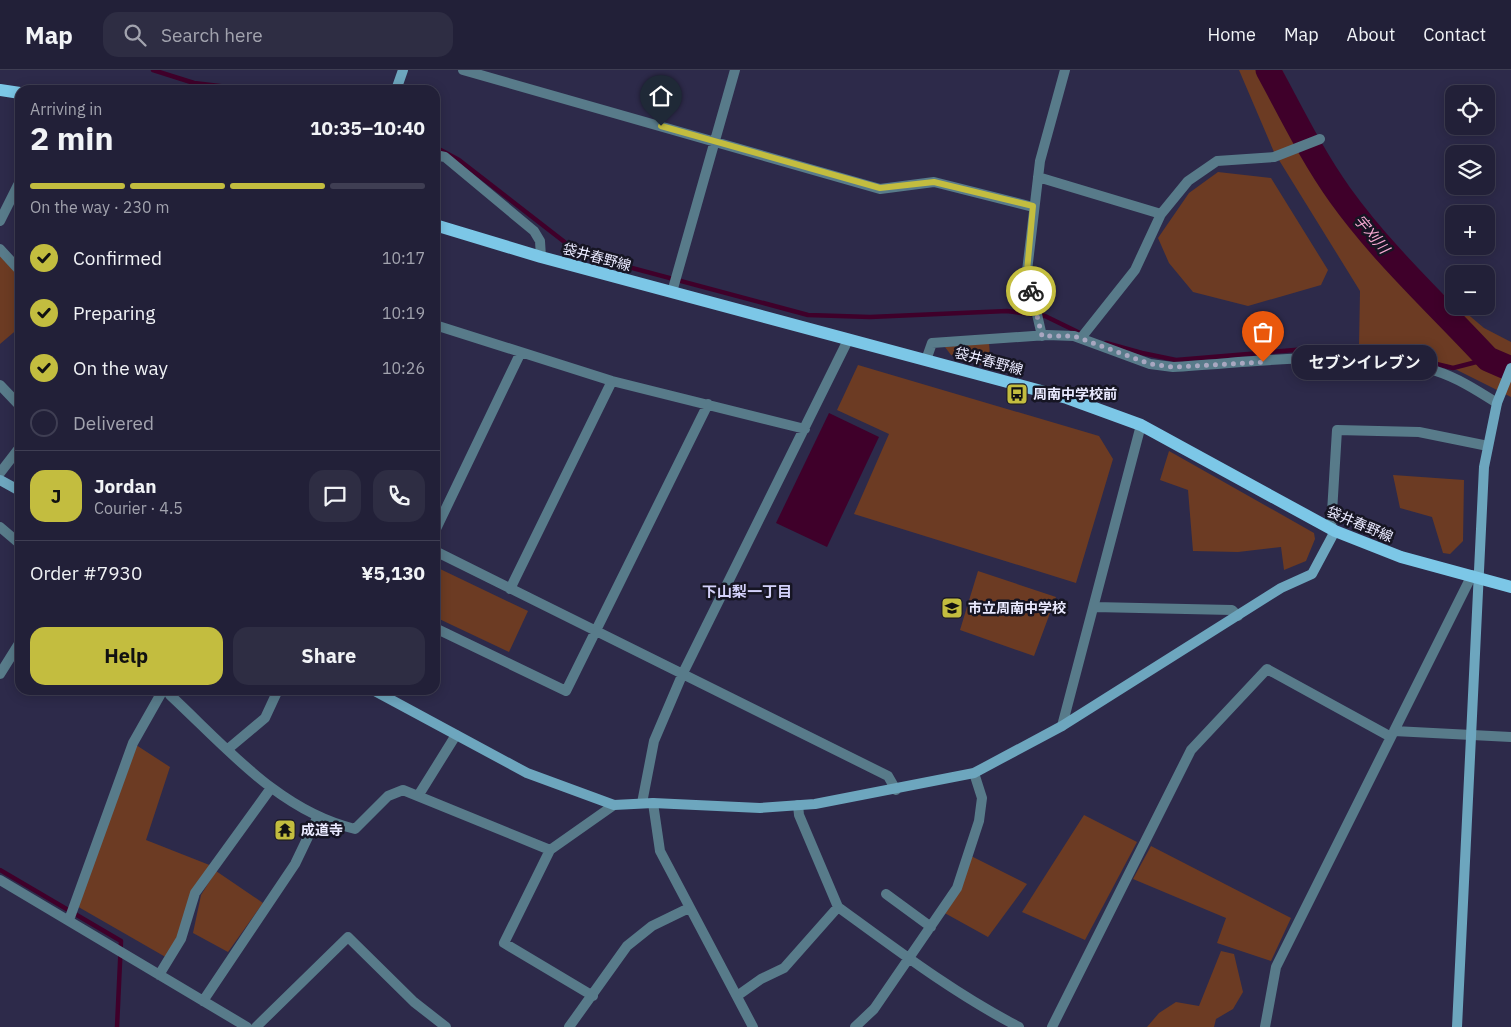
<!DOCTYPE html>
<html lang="en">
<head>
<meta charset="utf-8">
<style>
	body { margin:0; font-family:"IBM Plex Sans","Noto Sans JP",sans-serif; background:#2e2d43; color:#f1f3f6; height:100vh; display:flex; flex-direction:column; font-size:19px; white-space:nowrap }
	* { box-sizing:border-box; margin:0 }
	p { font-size:16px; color:#a2a3ae }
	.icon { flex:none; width:28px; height:28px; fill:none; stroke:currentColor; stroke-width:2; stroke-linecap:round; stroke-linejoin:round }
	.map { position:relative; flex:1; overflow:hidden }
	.side { position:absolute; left:15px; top:15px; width:425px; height:610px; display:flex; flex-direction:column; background:#222038; border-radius:15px; box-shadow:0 2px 12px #0003,0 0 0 1px #3f3e53 }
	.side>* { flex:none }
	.fabs { position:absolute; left:1445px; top:15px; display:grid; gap:10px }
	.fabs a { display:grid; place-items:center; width:50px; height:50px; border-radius:10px; background:#222038; box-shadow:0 2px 12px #0003,0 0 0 1px #3f3e53; font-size:25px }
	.pin { position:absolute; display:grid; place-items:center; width:42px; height:42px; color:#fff; margin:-51px -21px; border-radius:50% 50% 50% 0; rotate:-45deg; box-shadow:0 0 5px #0007 }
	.pin .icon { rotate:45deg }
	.courier { position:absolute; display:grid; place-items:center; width:50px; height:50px; margin:-25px; border:4px solid #c3bd3f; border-radius:50%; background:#fff; color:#222; box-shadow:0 1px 6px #0007 }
	.bubble { position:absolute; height:35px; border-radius:15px; background:#222038; box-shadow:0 2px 12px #0003,0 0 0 1px #3f3e53; font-size:16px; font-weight:700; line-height:35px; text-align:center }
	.overview em { font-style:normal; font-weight:700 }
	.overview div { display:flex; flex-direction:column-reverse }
	.overview { display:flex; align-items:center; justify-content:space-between; height:85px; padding:0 15px }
	h1 { font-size:32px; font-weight:700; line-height:38px }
	.bar { display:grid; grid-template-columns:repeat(4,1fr); gap:8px 5px; align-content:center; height:60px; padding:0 15px }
	.bar i { height:6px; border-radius:4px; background:#3f3e53 }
	.bar .active { background:#c3bd3f }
	.bar p { grid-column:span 4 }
	.line { display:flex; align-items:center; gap:12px; padding:0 15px; border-top:1px solid #3f3e53 }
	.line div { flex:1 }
	.round { display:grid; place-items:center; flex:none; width:52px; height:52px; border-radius:15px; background:#2e2d43 }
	ol { padding:0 15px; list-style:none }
	li { display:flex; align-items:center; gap:15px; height:55px }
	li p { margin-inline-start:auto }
	li .icon { padding:5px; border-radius:50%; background:#c3bd3f; color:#111; stroke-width:4 }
	li:last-child { color:#a2a3ae }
	li i { width:28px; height:28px; border:2px solid #3f3e53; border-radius:50% }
	.cta { display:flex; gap:10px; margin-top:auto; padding:10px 15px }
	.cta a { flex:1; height:58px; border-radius:15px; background:#c3bd3f; color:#111; font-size:20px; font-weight:700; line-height:58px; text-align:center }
	.cta a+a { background:#2e2d43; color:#f1f3f6 }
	header { display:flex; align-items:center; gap:30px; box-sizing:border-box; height:70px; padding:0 25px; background:#222038; border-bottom:1px solid #3f3e53 }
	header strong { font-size:24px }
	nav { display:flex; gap:28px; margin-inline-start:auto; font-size:18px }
	.search { width:350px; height:45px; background:#2e2d43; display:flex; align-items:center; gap:12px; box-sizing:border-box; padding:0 18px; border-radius:15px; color:#a2a3ae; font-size:19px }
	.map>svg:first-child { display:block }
	.green { fill:#6c3b23 }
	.water { fill:#3f002a }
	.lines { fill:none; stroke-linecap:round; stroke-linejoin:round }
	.stream { stroke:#3f002a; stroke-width:4.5 }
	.river { stroke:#3f002a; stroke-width:25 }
	.street { stroke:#587b8a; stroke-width:10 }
	.secondary { stroke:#6da6be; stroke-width:10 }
	.primary { stroke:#7cc7e7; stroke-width:12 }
	.done { stroke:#a8a7c0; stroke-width:5; stroke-dasharray:0 9 }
	.route { stroke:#c3bd3f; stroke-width:6 }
	.labels { text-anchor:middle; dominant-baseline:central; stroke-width:5; stroke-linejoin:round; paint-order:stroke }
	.street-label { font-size:14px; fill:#eaeaff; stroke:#161523 }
	.poi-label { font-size:14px; font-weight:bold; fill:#eaeaff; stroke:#161523; text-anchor:start }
	.water-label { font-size:15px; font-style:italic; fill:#f8a9d3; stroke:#161523 }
	.neighbourhood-label { font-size:15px; font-weight:bold; fill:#d3d1fa; stroke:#161523 }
</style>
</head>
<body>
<header>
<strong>Map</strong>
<div class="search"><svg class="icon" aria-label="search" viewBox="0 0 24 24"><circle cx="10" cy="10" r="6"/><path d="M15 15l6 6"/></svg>Search here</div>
<nav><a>Home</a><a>Map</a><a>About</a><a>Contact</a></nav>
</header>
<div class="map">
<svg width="1511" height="957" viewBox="0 0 1511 957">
	<rect width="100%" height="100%" fill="#2d2a4a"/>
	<path class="green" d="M 1239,0 L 1282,0 L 1310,56 L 1360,139 L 1426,211 L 1454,233 L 1454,236 L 1458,236 L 1484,258 L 1511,272 L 1511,327 L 1453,298 L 1405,281 L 1359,276 L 1360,221 L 1274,82 Z
		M 1218,102 L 1271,108 L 1328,200 L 1321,215 L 1248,236 L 1193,222 L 1169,193 L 1158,168 L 1189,123 Z
		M 0,179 L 20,201 L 20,257 L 0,274 Z
		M 989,273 L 991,298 L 951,285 L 945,277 Z
		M 858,295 L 1099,366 L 1113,389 L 1076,513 L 854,444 L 889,364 L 837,340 Z
		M 1169,381 L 1314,463 L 1315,469 L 1306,491 L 1284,500 L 1281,477 L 1238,482 L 1193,481 L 1188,420 L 1160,410 Z
		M 1393,405 L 1464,410 L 1463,471 L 1450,484 L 1443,483 L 1432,447 L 1400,438 Z
		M 438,498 L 528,541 L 509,582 L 435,547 L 435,506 Z
		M 978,501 L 1056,527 L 1034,586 L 960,560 Z
		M 133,673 L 170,697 L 146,770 L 212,796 L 169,889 L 75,835 Z
		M 1084,745 L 1137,772 L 1085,870 L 1022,842 Z
		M 1151,776 L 1291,848 L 1271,891 L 1217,873 L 1226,848 L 1133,809 Z
		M 969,785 L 1027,814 L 988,867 L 941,841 Z
		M 216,801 L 263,833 L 228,882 L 193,863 L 201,825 Z
		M 1221,881 L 1234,884 L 1243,922 L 1233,939 L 1216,949 L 1214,957 L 1147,957 L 1159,943 L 1176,932 L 1199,936 Z"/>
	<path class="water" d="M 829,343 L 879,367 L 827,477 L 776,453 Z"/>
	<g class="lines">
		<path class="stream" d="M 153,0 L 194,13 L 253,20
			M 435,77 L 459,90 L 580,184 L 808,245 L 870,247 L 1007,241 L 1045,246 L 1082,264
			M 1106,273 L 1142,283 L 1176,290 L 1331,277 L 1391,283 L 1453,298 L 1488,289
			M 0,800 L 121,871 L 117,957"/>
		<path class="river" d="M 1268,0 C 1291,42 1312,86 1340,125 C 1383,185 1438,235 1488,289 L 1511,299"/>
		<path class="street" d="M 463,0 L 880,119 L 934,112 L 1033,137
			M 435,85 L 445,87 L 534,161 L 540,171 L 541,187
			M 1038,107 L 1161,144
			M 0,151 L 18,115 L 20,115
			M 0,179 L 20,201
			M 672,222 L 735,0
			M 435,255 L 612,311 L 805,359
			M 1042,266 L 1027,201 L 1040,91 L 1065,0
			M 1081,268 L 1135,200 L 1161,144 L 1188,111 L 1217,91 L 1274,87 L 1320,69
			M 926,290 L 932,273 L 1047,265 L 1074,266 L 1150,294 L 1173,297 C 1260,292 1351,277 1436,301 C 1458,308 1478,321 1497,333
			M 0,315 L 20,336
			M 0,403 L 20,377
			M 0,457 L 20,474
			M 1331,459 L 1337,360 L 1419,362 L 1488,376
			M 435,461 L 520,284
			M 435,481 L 888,706 L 896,720
			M 510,519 L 612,311
			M 1094,537 L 1232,540 L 1238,546
			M 435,558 L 566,621 L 708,334
			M 0,604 L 20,572
			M 168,620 L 170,625 C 226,677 279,741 355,759 L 388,726 L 403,720 L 550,780
			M 1062,656 L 1141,355
			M 1394,661 L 1511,667
			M 228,679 L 265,648 L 278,620
			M 418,726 L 456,665
			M 642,733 L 654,671 L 683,603 L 848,270
			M 653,733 L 660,781 L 753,957
			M 0,810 L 247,957
			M 886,824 L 931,857
			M 838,837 C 897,880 955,924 1019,957
			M 69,850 L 133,673 L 163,620
			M 159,905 L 181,869 L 195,823 L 271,718
			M 593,926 L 504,873 L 550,780 L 614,735
			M 737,926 L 761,909 L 784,898 L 838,837 L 799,745 L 798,735
			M 203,931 L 295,794 L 318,746
			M 256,957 L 348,867 L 414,932 L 446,957
			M 569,957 L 627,876 L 652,856 L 689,838
			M 855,957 L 874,939 L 957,818 L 979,751 L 982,728 L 974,703
			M 1052,957 L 1191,680 L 1267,599 L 1391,667
			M 1265,957 L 1276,897 L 1472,505"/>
		<path class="secondary" d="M 396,20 L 403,0
			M 0,410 L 20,421
			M 373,620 L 527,703 L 614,735 L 653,733 L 760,738 L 815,734 L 974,703 L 1062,656 L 1281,518 L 1312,504 L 1335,461
			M 1457,957 L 1484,397 L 1497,333 L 1511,298"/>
		<path class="primary" d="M 0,20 L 20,23
			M 435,155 L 541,187 L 1067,328 L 1141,355 L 1335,461 L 1401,487 L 1511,517"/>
	</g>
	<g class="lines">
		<path class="done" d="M 1031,221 L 1042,266 L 1074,266 L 1150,294 L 1173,297 L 1263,292"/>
		<path class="route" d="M 661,56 L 880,118 L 934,112 L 1033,136 L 1027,201 L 1031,221"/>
	</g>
	<defs>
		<g id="bus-square" transform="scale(1.125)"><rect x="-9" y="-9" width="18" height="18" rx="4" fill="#c3bd3f" stroke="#161523"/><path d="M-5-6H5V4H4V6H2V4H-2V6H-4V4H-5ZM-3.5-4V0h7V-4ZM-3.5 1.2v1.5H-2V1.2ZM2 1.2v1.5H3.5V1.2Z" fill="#111"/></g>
		<g id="school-square" transform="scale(1.125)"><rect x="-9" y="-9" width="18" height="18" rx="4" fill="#c3bd3f" stroke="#161523"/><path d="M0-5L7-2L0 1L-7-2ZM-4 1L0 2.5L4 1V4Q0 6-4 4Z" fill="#111"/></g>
		<g id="temple-square" transform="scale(1.125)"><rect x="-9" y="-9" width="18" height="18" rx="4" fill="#c3bd3f" stroke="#161523"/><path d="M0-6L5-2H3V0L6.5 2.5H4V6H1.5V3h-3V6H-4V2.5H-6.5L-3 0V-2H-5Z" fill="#111"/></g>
	</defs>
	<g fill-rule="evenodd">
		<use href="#bus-square" x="1017" y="324"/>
		<use href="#school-square" x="952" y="538"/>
		<use href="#temple-square" x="285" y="760"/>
	</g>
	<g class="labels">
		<g class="street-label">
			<text transform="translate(597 187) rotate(15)">袋井春野線</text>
			<text transform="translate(989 291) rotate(15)">袋井春野線</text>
			<text transform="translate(1360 454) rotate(23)">袋井春野線</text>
		</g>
		<g class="poi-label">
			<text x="1033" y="324">周南中学校前</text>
			<text x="968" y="538">市立周南中学校</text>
			<text x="301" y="760">成道寺</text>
		</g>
		<g class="water-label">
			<text transform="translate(1372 164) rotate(50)">宇刈川</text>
		</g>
		<g class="neighbourhood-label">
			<text x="747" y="521">下山梨一丁目</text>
		</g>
	</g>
</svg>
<div class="fabs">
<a><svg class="icon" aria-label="locate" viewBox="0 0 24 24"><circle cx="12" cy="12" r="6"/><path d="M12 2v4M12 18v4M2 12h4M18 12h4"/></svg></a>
<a><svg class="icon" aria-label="layers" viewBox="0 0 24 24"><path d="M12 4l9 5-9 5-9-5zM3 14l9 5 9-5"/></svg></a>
<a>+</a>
<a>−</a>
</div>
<div class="pin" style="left:1263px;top:292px;background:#ea580c"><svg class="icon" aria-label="bag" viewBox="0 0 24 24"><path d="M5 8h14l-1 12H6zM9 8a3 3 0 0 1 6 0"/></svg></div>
<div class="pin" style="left:661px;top:56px;background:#1f2937"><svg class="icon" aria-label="home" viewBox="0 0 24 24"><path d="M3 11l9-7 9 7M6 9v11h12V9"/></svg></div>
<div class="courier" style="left:1031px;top:221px"><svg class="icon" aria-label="bike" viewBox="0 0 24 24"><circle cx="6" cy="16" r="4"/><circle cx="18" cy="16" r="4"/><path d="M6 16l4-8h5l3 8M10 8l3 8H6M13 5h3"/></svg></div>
<div class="bubble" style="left:1292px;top:275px;width:145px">セブンイレブン</div>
<section class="side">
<div class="overview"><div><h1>2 min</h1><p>Arriving in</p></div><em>10:35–10:40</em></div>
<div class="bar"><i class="active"></i><i class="active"></i><i class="active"></i><i></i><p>On the way · 230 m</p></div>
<ol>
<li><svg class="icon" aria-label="check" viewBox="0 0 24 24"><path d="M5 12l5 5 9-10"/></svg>Confirmed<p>10:17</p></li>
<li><svg class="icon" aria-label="check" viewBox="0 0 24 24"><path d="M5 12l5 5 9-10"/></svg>Preparing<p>10:19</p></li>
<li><svg class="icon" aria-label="check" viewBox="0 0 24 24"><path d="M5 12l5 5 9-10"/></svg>On the way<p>10:26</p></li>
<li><i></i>Delivered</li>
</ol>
<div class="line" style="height:90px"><b class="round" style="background:#c3bd3f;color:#111">J</b><div><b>Jordan</b><p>Courier · 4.5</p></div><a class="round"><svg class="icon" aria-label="chat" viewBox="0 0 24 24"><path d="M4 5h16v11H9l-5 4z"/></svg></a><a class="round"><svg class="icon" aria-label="phone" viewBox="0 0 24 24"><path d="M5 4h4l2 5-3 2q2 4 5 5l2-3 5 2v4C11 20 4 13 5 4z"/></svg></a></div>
<div class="line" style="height:65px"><div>Order #7930</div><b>¥5,130</b></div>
<div class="cta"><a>Help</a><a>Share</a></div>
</section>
</div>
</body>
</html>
